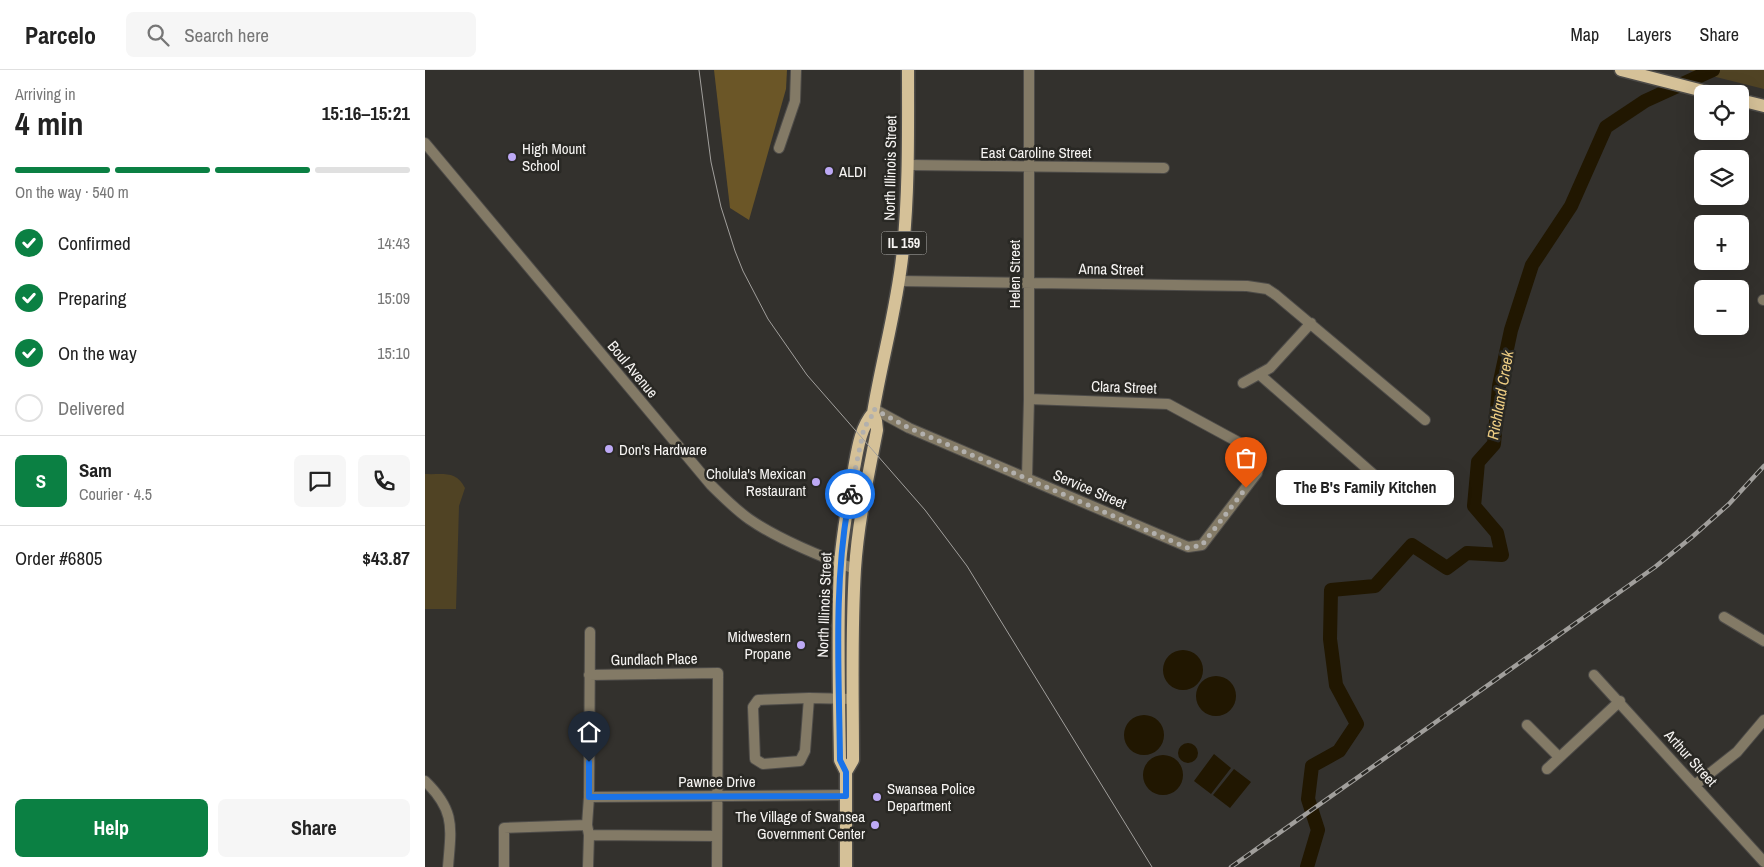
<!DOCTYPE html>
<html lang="en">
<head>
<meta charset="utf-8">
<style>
	body { margin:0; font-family:"Archivo Narrow",sans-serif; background:#f6f6f6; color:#222; height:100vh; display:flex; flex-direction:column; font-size:19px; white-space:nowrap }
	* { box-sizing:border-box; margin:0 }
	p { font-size:16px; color:#767676 }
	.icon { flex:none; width:28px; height:28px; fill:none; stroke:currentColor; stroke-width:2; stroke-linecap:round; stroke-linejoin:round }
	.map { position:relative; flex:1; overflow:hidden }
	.panel { display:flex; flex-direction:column; background:#fff; width:425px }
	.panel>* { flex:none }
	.tools { position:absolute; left:1269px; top:15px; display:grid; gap:10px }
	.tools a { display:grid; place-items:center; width:55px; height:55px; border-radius:8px; background:#fff; box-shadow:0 5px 20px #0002; font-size:25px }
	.pin { position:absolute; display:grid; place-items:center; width:42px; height:42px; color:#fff; margin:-51px -21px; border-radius:50% 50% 50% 0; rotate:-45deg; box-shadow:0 0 5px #0007 }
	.pin .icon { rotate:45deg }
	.courier { position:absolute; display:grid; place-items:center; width:50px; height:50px; margin:-25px; border:4px solid #1a73e8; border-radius:50%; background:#fff; color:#222; box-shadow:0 1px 6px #0007 }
	.bubble { position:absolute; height:35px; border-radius:8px; background:#fff; box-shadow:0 5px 20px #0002; font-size:16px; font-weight:700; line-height:35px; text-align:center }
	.head em { font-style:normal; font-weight:700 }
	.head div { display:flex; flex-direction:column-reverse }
	.head { display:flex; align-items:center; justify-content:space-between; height:85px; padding:0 15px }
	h1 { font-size:32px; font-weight:700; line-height:38px }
	.bar { display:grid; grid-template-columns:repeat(4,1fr); gap:8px 5px; align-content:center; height:60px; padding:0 15px }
	.bar i { height:6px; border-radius:4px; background:#e0e0e0 }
	.bar .selected { background:#0b8043 }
	.bar p { grid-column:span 4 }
	.line { display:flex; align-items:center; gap:12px; padding:0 15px; border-top:1px solid #e0e0e0 }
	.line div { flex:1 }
	.round { display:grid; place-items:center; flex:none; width:52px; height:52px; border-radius:8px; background:#f6f6f6 }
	ol { padding:0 15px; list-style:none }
	li { display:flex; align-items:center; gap:15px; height:55px }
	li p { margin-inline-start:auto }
	li .icon { padding:5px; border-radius:50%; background:#0b8043; color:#fff; stroke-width:4 }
	li:last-child { color:#767676 }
	li i { width:28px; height:28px; border:2px solid #e0e0e0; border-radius:50% }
	.action { display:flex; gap:10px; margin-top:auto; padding:10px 15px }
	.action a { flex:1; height:58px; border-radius:8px; background:#0b8043; color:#fff; font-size:20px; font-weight:700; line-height:58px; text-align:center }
	.action a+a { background:#f6f6f6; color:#222 }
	header { display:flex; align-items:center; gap:30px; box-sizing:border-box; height:70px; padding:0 25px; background:#fff; border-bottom:1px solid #e0e0e0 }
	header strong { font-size:24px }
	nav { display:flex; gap:28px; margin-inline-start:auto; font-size:18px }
	.search { width:350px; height:45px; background:#f6f6f6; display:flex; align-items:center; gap:12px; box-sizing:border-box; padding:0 18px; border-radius:8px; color:#767676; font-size:19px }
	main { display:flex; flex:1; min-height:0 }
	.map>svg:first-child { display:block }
	.green { fill:#504324 }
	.forest { fill:#6b5627 }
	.water { fill:#211701 }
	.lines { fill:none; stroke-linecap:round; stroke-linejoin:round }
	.river { stroke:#211701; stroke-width:14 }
	.minor-casing { stroke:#4e4c49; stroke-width:12 }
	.major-casing { stroke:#4e4c49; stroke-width:15 }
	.minor { stroke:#837a66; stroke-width:10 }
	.major { stroke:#d5c198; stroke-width:12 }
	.tram { stroke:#a19f9c; stroke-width:1 }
	.rail-casing { stroke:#a19f9c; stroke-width:4.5 }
	.rail { stroke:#292824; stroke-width:2.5; stroke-dasharray:8; stroke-linecap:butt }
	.done { stroke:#b2b0ad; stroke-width:5; stroke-dasharray:0 9 }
	.route { stroke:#1a73e8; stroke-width:6 }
	.poi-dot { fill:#bda9f5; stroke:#292824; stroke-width:2 }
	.labels { text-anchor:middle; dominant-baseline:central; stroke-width:5; stroke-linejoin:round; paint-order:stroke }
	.shield { fill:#292824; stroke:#b8b7b4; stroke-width:1 }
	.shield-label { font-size:14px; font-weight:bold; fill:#f6f4f2 }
	.poi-label { font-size:15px; fill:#f6f4f2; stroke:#292824; text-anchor:start }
	.street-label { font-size:15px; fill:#f6f4f2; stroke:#292824 }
	.water-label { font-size:16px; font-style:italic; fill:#edcc82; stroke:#292824 }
</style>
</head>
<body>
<header>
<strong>Parcelo</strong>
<div class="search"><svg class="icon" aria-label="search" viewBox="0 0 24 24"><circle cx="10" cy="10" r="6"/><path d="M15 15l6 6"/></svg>Search here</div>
<nav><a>Map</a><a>Layers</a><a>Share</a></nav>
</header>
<main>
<section class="panel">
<div class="head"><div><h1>4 min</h1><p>Arriving in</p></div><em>15:16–15:21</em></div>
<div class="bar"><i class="selected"></i><i class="selected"></i><i class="selected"></i><i></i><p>On the way · 540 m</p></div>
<ol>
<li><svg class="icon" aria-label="check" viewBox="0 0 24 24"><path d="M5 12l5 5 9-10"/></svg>Confirmed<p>14:43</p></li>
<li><svg class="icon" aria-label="check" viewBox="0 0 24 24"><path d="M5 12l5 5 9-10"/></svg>Preparing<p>15:09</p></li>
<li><svg class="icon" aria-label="check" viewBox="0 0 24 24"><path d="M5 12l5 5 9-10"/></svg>On the way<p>15:10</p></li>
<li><i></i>Delivered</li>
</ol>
<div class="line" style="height:90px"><b class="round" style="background:#0b8043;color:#fff">S</b><div><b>Sam</b><p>Courier · 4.5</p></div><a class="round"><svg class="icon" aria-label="chat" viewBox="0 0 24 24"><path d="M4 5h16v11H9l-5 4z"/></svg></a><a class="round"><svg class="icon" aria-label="phone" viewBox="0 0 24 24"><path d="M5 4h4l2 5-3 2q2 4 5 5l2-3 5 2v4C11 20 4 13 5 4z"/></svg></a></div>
<div class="line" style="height:65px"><div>Order #6805</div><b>$43.87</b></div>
<div class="action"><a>Help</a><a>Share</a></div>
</section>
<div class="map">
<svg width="1339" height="797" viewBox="0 0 1339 797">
	<rect width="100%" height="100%" fill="#33312d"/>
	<path class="green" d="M 1263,0 L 1339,0 L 1339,19 Z
		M 0,404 C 18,405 31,400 40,418 L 34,436 L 31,539 L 0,539 Z"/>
	<path class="forest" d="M 289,0 L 362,0 L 361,19 L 324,150 L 305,138 Z"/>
	<path class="water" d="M738 600a20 20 0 1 1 40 0a20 20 0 1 1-40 0Z
		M771 626a20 20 0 1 1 40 0a20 20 0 1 1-40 0Z
		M699 665a20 20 0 1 1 40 0a20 20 0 1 1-40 0Z
		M753 683a10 10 0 1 1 20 0a10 10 0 1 1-20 0Z
		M 789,684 L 806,698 L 786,724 L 769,711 Z
		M718 705a20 20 0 1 1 40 0a20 20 0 1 1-40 0Z
		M 809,699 L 826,712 L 805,738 L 788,725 Z"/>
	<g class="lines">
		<path class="river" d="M 882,797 L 893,760 L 883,729 L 887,696 L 914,681 L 932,654 L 911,615 L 905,569 L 906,520 L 950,516 L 987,475 L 1022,498 L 1042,483 L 1077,485 L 1072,463 L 1049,436 L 1053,392 L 1069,374 L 1074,316 L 1086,260 L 1107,195 L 1146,136 L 1181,57 L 1220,31 L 1288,0"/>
		<g class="minor-casing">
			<path id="minor" d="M 0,73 L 286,415 C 298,427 310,439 324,449 C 353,469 397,487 430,499
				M 354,78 L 370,31 L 371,0
				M 483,95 L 739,98
				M 474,211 L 822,216 L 842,219 L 851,225 L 1000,350
				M 1338,230 L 1339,230
				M 834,304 L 972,425
				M 818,313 L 845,298 L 886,253
				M 449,339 L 484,358 L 763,477 L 777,475 L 832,403 L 835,392 L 826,379 L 743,334 L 604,329
				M 602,408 L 604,329 L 604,0
				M 1299,547 L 1339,571
				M 164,605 L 293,603 L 292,797
				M 1169,605 L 1339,792
				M 384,628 L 380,681 L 375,691 L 338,694 L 330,689 L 328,637 L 333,630 Z
				M 384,628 L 428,629
				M 1102,655 L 1134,687
				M 1122,699 L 1195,631
				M 0,711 C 31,741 26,758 23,797
				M 1270,715 L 1312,682 L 1339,650
				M 164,727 L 421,725
				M 164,765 L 292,766
				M 79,797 L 79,758 L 162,755
				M 163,797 L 164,765 L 162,755 L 164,727 L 165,562"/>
		</g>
		<g class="major-casing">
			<path id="major" d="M 1196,0 L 1290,24
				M 1315,30 L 1339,36
				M 421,702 L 428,690 C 428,626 426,563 430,499 C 433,452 443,407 452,360 L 451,351 L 448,343 C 457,288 473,234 478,179 C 484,119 483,60 483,0
				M 421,797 L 421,702 L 415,690 C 414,625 412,560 415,495 C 417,465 423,434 428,404 C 432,384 434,359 448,343"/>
		</g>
		<use href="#minor" class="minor"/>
		<use href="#major" class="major"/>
		<path class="tram" d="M 274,0 L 286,92 L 296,137 L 310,181 L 318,201 L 343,249 L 382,305 L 500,440 L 542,496 L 727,797"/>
		<g class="rail-casing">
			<path id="rail" d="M 806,797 L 1230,497 L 1267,467 L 1304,434 L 1339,396"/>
		</g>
		<use href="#rail" class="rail"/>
	</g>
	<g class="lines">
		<path class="done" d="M 425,424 L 439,358 L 448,344 L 449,339 L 484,358 L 763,478 L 777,475 L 821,418"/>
		<path class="route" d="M 164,692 L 164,727 L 421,726 L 421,702 L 415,690 C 414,602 408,512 425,424"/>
	</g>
	<g class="poi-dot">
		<circle cx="87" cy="87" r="5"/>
		<circle cx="404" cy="101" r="5"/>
		<circle cx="184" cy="379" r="5"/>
		<circle cx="391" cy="412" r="5"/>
		<circle cx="376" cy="575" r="5"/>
		<circle cx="452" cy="727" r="5"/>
		<circle cx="450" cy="755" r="5"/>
	</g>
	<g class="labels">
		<rect class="shield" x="456.5" y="161.5" width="45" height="23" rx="4"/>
		<g class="shield-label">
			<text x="479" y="173">IL 159</text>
		</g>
		<g class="poi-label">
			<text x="97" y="78">High Mount<tspan x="97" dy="17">School</tspan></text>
			<text x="414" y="101">ALDI</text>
			<text x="194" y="379">Don's Hardware</text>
			<text x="381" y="403" text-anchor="end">Cholula's Mexican<tspan x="381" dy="17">Restaurant</tspan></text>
			<text x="366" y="566" text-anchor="end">Midwestern<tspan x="366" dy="17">Propane</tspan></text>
			<text x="462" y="718">Swansea Police<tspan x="462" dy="17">Department</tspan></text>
			<text x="440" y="746" text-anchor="end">The Village of Swansea<tspan x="440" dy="17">Government Center</tspan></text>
		</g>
		<g class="street-label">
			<text x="611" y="82">East Caroline Street</text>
			<text transform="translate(465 98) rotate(-89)">North Illinois Street</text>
			<text transform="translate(686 199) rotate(1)">Anna Street</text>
			<text transform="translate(589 204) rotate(-90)">Helen Street</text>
			<text transform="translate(208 299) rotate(50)">Boul Avenue</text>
			<text transform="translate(699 317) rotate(2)">Clara Street</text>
			<text transform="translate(665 419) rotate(23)">Service Street</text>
			<text transform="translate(399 535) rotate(-88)">North Illinois Street</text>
			<text transform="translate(229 589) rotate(-1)">Gundlach Place</text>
			<text transform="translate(1266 688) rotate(48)">Arthur Street</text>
			<text x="292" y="711">Pawnee Drive</text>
		</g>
		<g class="water-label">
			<text transform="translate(1075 325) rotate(-80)">Richland Creek</text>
		</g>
	</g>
</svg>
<div class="tools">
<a><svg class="icon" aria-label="locate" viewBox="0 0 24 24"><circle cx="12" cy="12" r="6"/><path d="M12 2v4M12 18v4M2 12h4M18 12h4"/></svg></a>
<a><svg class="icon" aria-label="layers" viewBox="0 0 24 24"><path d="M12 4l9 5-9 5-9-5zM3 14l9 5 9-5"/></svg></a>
<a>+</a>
<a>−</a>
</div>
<div class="pin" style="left:821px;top:418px;background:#ea580c"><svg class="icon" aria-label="bag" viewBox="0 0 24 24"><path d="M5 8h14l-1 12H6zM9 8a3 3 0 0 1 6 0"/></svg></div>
<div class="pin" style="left:164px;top:692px;background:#1f2937"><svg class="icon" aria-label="home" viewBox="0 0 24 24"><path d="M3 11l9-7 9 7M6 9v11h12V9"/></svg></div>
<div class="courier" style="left:425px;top:424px"><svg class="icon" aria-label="bike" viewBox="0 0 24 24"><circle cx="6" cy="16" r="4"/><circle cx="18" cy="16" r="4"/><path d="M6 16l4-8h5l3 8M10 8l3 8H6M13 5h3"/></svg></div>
<div class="bubble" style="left:851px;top:400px;width:178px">The B's Family Kitchen</div>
</div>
</main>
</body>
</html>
